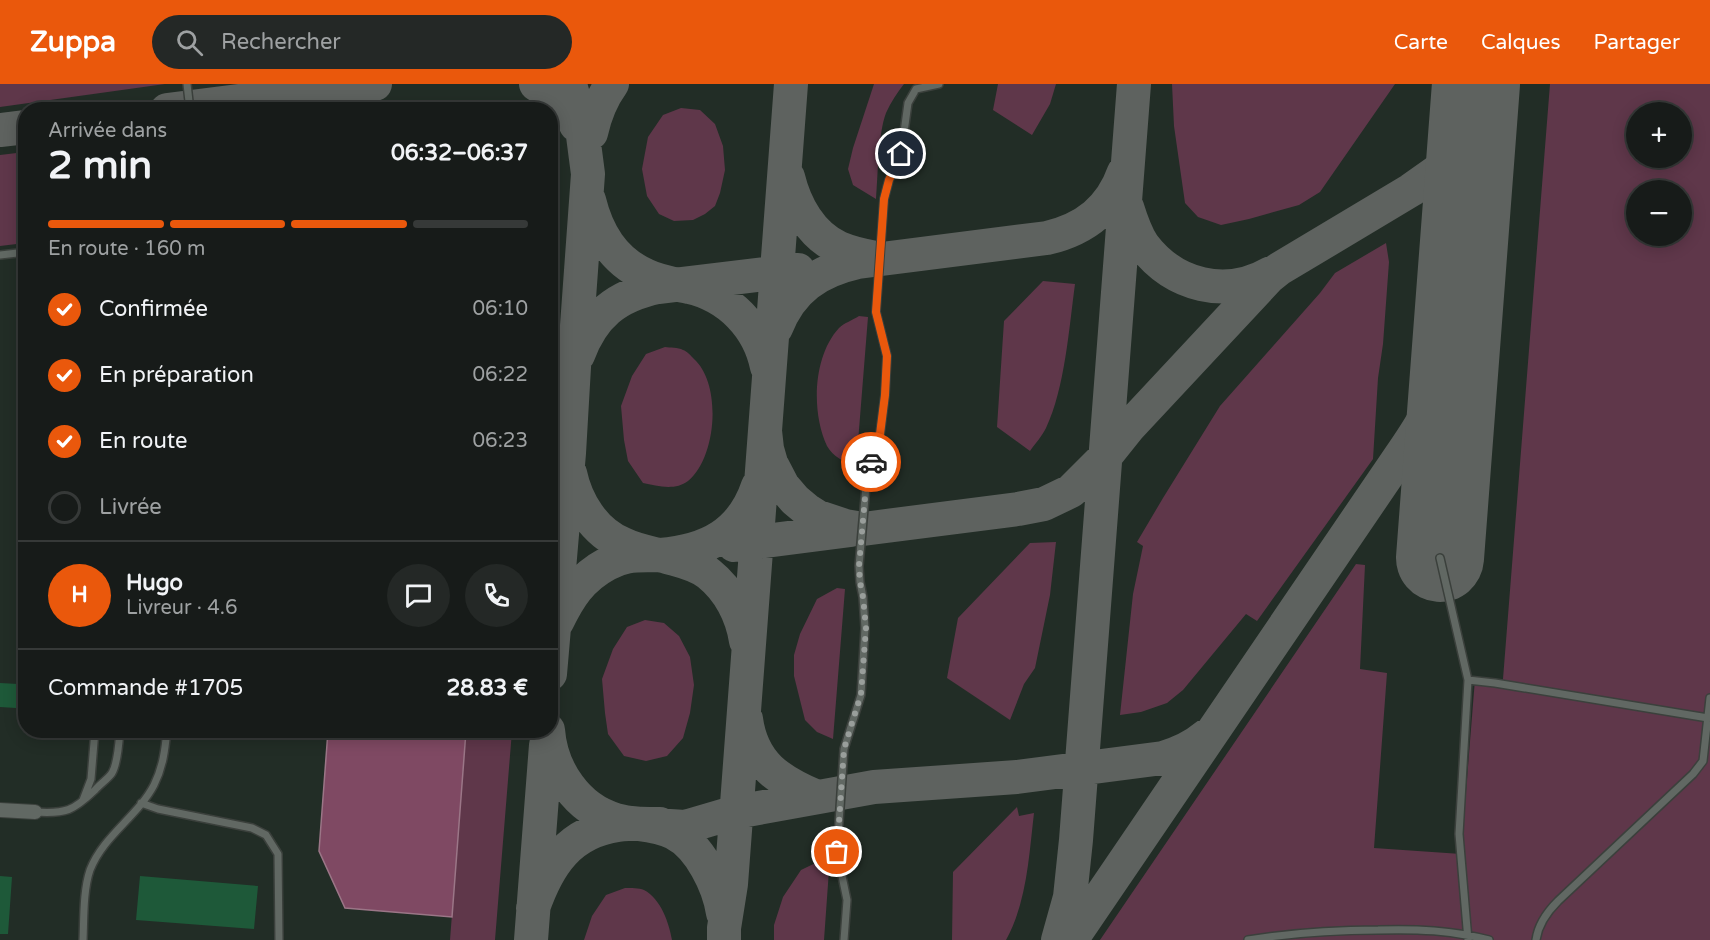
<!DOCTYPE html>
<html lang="fr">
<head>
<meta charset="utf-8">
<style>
	body { margin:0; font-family:"Varela Round",sans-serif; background:#242826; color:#f1f3f6; height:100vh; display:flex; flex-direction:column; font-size:22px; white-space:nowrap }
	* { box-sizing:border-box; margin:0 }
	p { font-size:20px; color:#9ea1a2 }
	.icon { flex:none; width:33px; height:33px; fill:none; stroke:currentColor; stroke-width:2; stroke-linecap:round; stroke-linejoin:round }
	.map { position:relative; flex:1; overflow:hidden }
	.drawer { position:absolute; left:18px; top:18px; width:540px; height:636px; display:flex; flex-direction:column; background:#171b19; border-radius:24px; box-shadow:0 3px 15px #0003,0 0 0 2px #363938 }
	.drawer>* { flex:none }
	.tools { position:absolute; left:1626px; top:18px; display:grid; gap:12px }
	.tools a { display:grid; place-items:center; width:66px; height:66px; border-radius:50%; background:#171b19; box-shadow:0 3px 15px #0003,0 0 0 2px #363938; font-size:30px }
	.pin { position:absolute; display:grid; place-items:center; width:51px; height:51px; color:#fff; margin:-26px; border:3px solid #fff; border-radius:50%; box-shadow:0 2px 6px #0007 }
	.courier { position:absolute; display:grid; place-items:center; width:60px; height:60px; margin:-30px; border:4px solid #ea580c; border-radius:50%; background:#fff; color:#222; box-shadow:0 2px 8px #0007 }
	.summary em { font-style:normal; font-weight:700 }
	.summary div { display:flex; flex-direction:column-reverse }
	.summary { display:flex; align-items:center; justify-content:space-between; height:102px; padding:0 30px }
	h1 { font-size:39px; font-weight:700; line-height:45px }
	.bar { display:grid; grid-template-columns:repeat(4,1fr); gap:9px 6px; align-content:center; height:72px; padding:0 30px }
	.bar i { height:8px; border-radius:4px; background:#363938 }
	.bar .current { background:#ea580c }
	.bar p { grid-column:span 4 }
	.line { display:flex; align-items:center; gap:15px; padding:0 30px; border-top:2px solid #363938 }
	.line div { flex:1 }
	.round { display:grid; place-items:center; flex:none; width:63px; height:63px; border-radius:32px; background:#242826 }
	ol { padding:0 30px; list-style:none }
	li { display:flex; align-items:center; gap:18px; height:66px }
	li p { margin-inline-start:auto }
	li .icon { padding:6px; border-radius:50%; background:#ea580c; color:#fff; stroke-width:4 }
	li:last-child { color:#9ea1a2 }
	li i { width:33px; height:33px; border:3px solid #363938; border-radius:50% }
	header { display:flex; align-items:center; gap:36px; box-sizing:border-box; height:84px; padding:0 30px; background:#ea580c; color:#fff }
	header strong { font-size:28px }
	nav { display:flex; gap:33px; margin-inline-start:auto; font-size:21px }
	.search { width:420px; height:54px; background:#242826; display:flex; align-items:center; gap:15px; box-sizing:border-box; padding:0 21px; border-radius:33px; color:#9ea1a2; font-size:22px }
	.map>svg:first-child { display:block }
	.built { fill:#222d26; fill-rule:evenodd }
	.green { fill:#5f374a; fill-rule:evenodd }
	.water { fill:#7f4963; stroke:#9b7687; stroke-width:1.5 }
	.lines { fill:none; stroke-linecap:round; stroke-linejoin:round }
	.taxiway { stroke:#5e625f; stroke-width:34 }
	.runway { stroke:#5e625f; stroke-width:88 }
	.building { fill:#1e5939 }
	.lane-casing { stroke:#3b403c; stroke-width:10 }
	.street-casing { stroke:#3b403c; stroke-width:16 }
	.lane { stroke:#616863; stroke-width:7 }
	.street { stroke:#616863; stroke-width:14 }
	.done { stroke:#999e9b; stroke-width:6; stroke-dasharray:0 10.8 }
	.route { stroke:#ea580c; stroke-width:8 }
</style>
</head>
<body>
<header>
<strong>Zuppa</strong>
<div class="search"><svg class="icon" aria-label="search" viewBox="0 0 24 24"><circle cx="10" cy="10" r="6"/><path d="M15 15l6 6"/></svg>Rechercher</div>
<nav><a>Carte</a><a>Calques</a><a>Partager</a></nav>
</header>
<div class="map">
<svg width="1710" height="856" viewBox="0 0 1710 856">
	<rect width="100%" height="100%" fill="#1f2421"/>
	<path class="built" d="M 0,0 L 1710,0 L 1710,856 L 0,856 ZM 26,26 L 550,26 L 550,646 L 26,646 ZM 1636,28 L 1682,28 L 1682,74 L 1636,74 ZM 1636,106 L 1682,106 L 1682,152 L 1636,152 Z"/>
	<path class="green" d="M 0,0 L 165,0 L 0,23 Z
		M 874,0 L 904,0 C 897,9 891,18 886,29 C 878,50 878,92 876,115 L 853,101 L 848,85 L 853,64 Z
		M 998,0 L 1056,0 L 1050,20 L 1032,51 L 993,26 Z
		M 1172,0 L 1395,0 L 1320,108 L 1299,121 L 1249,135 L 1221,141 L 1198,133 L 1185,119 L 1174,42 Z
		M 1550,0 L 1710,0 L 1710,856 L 1100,856 L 1356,480 L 1365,481 L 1360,585 L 1387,589 L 1374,764 L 1461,770 L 1475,595 L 1503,600 L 1503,595 ZM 1636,28 L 1682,28 L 1682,74 L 1636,74 ZM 1636,106 L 1682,106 L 1682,152 L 1636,152 Z
		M 681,24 L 700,26 L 715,40 L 723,62 L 725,86 L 720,109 L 715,122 L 705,130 L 693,136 L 674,137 L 659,130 L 647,112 L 642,85 L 648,53 L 663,31 Z
		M 25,68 L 25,159 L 0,162 L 0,71 Z
		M 1386,159 L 1389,178 L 1383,260 L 1378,294 L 1373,375 L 1257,537 L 1246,530 L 1183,606 L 1167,619 L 1141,628 L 1120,631 L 1133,510 L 1143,462 L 1137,458 L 1163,414 L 1220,322 L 1320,209 L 1335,189 Z
		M 1043,197 L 1075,200 C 1069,244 1065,304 1046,344 C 1042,352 1035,360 1030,367 L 997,343 L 1004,237 Z
		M 859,232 L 868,233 L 856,383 C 845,378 833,373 827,362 C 811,328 813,272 839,244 C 844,239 853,236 859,232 Z
		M 665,263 C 670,264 678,263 683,266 C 687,267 691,272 694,275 C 722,300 717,373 688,397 C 675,407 657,402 643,399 L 628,377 L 624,356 L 621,322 L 632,292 L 646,270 Z
		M 1056,458 L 1050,511 L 1035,584 L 1024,600 L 1010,636 L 947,594 L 958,534 L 1030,459 Z
		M 837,504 L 845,505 L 833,655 L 817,648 L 805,636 L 794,592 L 794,571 L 800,550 L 817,515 Z
		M 645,536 L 664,539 L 679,552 L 690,573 L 694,601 L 690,629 L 683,654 L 667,672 L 646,677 L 624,672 L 608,650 L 605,629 L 602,595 L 613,565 L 627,543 Z
		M 466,647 L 512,647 L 495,856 L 450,856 Z
		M 1017,723 L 1019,732 L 1034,729 C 1029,771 1027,818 1006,856 L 952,856 L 953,788 Z
		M 830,772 L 824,856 L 774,856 L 774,841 L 783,813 L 801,786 Z
		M 625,804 C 631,804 639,804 644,806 C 661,815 669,839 672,856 L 584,856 L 592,832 L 606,811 Z"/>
	<path class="water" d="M 328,647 L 466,647 L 452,833 L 345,824 L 319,767 Z"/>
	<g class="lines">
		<path class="taxiway" d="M 536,0 C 553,10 568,22 576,41
			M 167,26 L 375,0
			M 0,46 L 26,43
			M 591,49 C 595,31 601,15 612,0
			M 788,93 C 795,122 811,151 839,164 C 851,169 864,172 876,174
			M 589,116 C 597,149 613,176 645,191 C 659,198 674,200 689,203 C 729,212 759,243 767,283
			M 1127,123 C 1131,136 1135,149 1143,161 C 1174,202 1226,215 1271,189
			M 776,244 C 791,205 818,187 858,178 L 1047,154 C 1085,145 1111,125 1124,88
			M 578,271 C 593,231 616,212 658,203 L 798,186
			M 765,347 L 767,365 L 771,379 L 783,402 L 795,416 L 807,426 L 818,433 L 845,442 L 863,445 L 1018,425 L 1044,420 L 1071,407 L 1105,373 L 1129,343 L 1269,193 L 1279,185 L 1411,106 L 1445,82 L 1456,69 L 1465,52 L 1475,14
			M 570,389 C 576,418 594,448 623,460 C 637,467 652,469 667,473 C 681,477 697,480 709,490 C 729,506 742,531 746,557
			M 734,461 L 851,446
			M 557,538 C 569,513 581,494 607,480 C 627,469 639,472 660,471 C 707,467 742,450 758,402
			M 550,590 L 569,369 L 574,283 L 588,90 L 582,44 L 570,0
			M 746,635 C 752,680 779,697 817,713
			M 548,646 C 551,686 577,725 616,736 C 635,741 657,740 674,749 C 700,762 719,802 723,829
			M 639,740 L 685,743 L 736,728 L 874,703 L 1017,693 L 1163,674 C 1180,669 1193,663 1206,652
			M 533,824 C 548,781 569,748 618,741 C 631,739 646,740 660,740
			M 531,856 L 546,661
			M 724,856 L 724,844 L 731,800 L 791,0
			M 1058,856 L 1070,813 L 1076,756 L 1134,0
			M 1071,856 L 1399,374 C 1408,361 1417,348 1424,335 C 1443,298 1452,258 1459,218"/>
		<path class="runway" d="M 1440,474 L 1476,0"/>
	</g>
	<path class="building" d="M 0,599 L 18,600 L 16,624 L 0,623 Z
		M 0,792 L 12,793 L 8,850 L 0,850 Z
		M 140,792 L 258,802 L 254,845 L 136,836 Z"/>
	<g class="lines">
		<g class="lane-casing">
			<path id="lane" d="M 187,0 L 190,26
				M 0,171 L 26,168
				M 1440,474 L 1468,596
				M 83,716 L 91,695 L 95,646
				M 141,719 L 158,725 L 252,744 L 266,751 L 278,770 L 279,856
				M 35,728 C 66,730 73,727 95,706 C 100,700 108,695 112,689 C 118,679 119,658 120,646
				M 83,856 C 84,834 83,807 90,786 C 103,752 138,732 154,701 C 163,683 165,666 167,646
				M 844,856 L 847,816 L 837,768 L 844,665 L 861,611 L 865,544 L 863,513 L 860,498 L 859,482 L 866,402 L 868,386 L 879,358 L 885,311 L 887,272 L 876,228 L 884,115 L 889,96 L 901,70 L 908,19 L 916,5 L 939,0
				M 1248,856 C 1292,849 1333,846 1378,846 C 1416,845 1452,846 1489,856
				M 1468,856 L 1459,750 L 1468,596 L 1495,599 L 1708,634 L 1710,633
				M 1536,856 C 1538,841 1547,828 1558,817 L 1693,690 L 1703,677 L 1710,614"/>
		</g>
		<g class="street-casing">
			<path id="street" d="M 0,726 L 35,728"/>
		</g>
		<use href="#lane" class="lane"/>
		<use href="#street" class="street"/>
	</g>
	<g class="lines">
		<path class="done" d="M 837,768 L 844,665 L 861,610 L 866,544 L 863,513 L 860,498 L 859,482 L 866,402 L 868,386 L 871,378"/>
		<path class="route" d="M 871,378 L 879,358 L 885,311 L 887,272 L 876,228 L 884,115 L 889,96 L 901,70"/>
	</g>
</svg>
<div class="tools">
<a>+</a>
<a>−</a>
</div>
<div class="pin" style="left:837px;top:768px;background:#ea580c"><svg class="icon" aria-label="bag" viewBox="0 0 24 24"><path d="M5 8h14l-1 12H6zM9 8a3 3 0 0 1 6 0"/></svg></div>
<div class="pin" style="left:901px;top:70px;background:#1f2937"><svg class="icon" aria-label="home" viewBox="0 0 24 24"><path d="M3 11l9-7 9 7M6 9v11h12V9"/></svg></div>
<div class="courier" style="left:871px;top:378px"><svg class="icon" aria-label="car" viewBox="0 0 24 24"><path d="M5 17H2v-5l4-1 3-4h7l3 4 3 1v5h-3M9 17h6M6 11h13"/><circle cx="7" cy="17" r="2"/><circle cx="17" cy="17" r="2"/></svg></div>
<section class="drawer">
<div class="summary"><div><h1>2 min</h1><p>Arrivée dans</p></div><em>06:32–06:37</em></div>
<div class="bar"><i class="current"></i><i class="current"></i><i class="current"></i><i></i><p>En route · 160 m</p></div>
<ol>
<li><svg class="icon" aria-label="check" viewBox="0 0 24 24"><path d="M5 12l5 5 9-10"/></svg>Confirmée<p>06:10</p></li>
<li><svg class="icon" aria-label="check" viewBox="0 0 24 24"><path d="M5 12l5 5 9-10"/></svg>En préparation<p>06:22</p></li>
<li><svg class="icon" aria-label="check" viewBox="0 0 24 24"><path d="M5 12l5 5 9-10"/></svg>En route<p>06:23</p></li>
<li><i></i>Livrée</li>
</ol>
<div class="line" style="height:108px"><b class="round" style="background:#ea580c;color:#fff">H</b><div><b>Hugo</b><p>Livreur · 4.6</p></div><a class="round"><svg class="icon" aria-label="chat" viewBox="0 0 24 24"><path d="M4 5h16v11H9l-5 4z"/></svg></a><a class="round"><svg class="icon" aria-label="phone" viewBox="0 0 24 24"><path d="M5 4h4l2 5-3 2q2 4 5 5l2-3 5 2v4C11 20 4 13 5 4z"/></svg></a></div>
<div class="line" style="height:78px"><div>Commande #1705</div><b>28.83 €</b></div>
</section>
</div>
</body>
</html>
